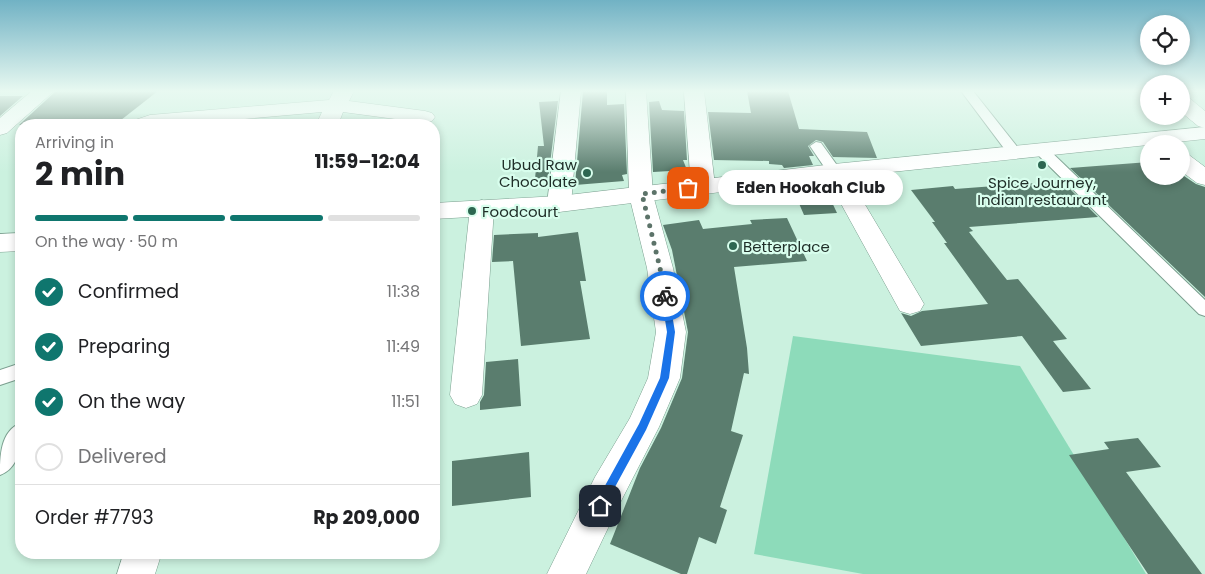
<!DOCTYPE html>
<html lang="en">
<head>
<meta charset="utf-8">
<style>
	body { margin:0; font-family:Poppins,sans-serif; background:#f6f6f6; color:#202124; height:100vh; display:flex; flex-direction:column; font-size:19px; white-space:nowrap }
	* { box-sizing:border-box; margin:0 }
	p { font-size:16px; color:#757577 }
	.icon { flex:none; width:28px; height:28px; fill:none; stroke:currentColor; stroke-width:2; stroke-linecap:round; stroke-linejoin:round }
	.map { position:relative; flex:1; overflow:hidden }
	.panel { position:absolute; left:15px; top:119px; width:425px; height:440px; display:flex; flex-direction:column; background:#fff; border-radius:20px; box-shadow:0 2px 8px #0003 }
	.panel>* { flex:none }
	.buttons { position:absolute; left:1140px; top:15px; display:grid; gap:10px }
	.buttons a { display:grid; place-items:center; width:50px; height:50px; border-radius:50%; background:#fff; box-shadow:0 2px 8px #0003; font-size:25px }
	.pin { position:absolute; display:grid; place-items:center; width:42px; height:42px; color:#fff; margin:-21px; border-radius:10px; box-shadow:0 2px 8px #0006 }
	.courier { position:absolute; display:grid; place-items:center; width:50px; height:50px; margin:-25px; border:4px solid #1a73e8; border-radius:50%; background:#fff; color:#222; box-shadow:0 1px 6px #0007 }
	.bubble { position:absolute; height:35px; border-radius:18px; background:#fff; box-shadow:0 2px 8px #0003; font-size:16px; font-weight:700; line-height:35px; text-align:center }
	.headline em { font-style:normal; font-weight:700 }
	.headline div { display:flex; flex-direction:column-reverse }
	.headline { display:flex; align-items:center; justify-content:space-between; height:85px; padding:0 20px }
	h1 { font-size:32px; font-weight:700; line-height:38px }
	.bar { display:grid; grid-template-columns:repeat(4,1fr); gap:8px 5px; align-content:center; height:60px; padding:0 20px }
	.bar i { height:6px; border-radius:4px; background:#e0e0e0 }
	.bar .current { background:#0f766e }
	.bar p { grid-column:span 4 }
	.line { display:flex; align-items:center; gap:12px; padding:0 20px; border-top:1px solid #e0e0e0 }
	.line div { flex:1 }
	ol { padding:0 20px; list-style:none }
	li { display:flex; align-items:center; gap:15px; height:55px }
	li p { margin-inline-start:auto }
	li .icon { padding:5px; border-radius:50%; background:#0f766e; color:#fff; stroke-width:4 }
	li:last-child { color:#757577 }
	li i { width:28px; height:28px; border:2px solid #e0e0e0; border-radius:50% }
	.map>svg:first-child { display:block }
	.green { fill:#8ddbba }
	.building { fill:#5a7d6e }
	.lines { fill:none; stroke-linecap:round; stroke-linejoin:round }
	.lane-casing { stroke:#7b9f8f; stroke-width:2 }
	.street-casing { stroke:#7b9f8f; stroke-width:1 }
	.secondary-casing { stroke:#7b9f8f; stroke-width:1 }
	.lane { fill:#fff; fill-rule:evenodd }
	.street { fill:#fff; fill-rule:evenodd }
	.secondary { fill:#fff; fill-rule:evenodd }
	.route { fill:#1a73e8 }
	.done { stroke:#5c7369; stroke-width:5; stroke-dasharray:0 9 }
	.poi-dot { fill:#2d6751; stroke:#d8feed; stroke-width:2 }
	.labels { text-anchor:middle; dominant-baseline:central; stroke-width:4.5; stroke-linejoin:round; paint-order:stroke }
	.poi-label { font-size:15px; fill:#202f29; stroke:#d8feed; text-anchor:start }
</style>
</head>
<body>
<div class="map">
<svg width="1205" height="574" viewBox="0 0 1205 574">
	<rect width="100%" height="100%" fill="#cbf1df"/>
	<path class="green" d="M 793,336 L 1020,366 L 1146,574 L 863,574 L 754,554 Z"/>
	<path class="building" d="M 56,91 L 158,91 L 121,120 L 85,120 L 79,125 L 19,125 Z
		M 583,91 L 607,91 L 607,105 L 624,104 L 627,174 L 622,175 L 624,181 L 575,185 Z
		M 747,91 L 788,91 L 799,129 L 867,132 L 877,158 L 833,157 L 823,142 L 816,140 L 808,146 L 814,156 L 809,156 L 813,165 L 784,168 L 782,165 L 769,164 L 769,161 L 714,160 L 708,112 L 751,113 Z
		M 0,96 L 23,96 L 0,116 Z
		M 558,101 L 548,179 L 535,179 L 538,146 L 544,146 L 539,102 Z
		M 659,101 L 662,110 L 684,111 L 687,160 L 683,160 L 687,170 L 653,172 L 649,102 Z
		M 1149,162 L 1149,176 L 1181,176 L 1181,174 L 1196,184 L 1205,187 L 1205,297 L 1070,168 Z
		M 822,181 L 837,213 L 804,215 L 791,185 Z
		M 1062,181 L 1098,217 L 969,227 L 973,231 L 969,232 L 1007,280 L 1018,279 L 1067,339 L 1053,341 L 1091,389 L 1063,392 L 1022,336 L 921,346 L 901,313 L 911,316 L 922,311 L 988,304 L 944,243 L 947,243 L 932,222 L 935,222 L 911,190 L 953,186 L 955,189 Z
		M 787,218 L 807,261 L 734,267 L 747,348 L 749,374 L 744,373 L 731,431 L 743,435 L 720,507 L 727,510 L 716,544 L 699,537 L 687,574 L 681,574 L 610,544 L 640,468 L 661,428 L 682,378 L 688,332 L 672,250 L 663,225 L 699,220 L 703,229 L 752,224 L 750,220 Z
		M 578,232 L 586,281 L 580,281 L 590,339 L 521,346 L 513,261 L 492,262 L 494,235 L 538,233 L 538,237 Z
		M 518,359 L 521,406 L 480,410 L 480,402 L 484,395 L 486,362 Z
		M 1138,438 L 1161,467 L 1126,472 L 1202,574 L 1148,574 L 1069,455 L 1109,449 L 1104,442 Z
		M 529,452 L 531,497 L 452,506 L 452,461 Z"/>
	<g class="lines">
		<g class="lane-casing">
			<path id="lane" d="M 961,91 L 973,91 L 1019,149 L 1021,152 L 1019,155 L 1009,155 Z
				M 816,142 L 821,143 L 839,168 L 841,171 L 839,174 L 829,174 L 810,146 Z
				M 1040,145 L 1045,146 L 1205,300 L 1205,316 L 1199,314 L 1035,152 L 1033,149 L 1035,146 Z
				M 21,363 L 21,378 L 0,385 L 0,370 Z
				M 21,423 C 22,442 20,468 0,475 C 0,457 0,431 21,423 Z"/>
		</g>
		<g class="street-casing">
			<path id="street" d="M 32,91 L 54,91 L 7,133 L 0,135 L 0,118 Z
				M 334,91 L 354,91 L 349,101 L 425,111 L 432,113 L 435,117 L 432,121 L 425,123 L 343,112 L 338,125 L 316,125 L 322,112 L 176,125 L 128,125 L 132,121 L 150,115 L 329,100 Z
				M 561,91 L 581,91 L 571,204 L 568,209 L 559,212 L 550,209 L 547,204 Z
				M 626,91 L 646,91 L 653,195 L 673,268 L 686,332 L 680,378 L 659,427 L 621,501 L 586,574 L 547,574 L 595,477 L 630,418 L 648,378 L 656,332 L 647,268 L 629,195 Z
				M 684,91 L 704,91 L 715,186 L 711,191 L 703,193 L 695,191 L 691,186 Z
				M 1181,95 L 1188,97 L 1205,111 L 1205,128 L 1198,126 L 1181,112 Z
				M 1181,153 L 1189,155 L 1205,167 L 1205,185 L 1197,183 L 1181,171 Z
				M 834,164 L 842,166 L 845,171 L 920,297 L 924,304 L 920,311 L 910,314 L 900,311 L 823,171 L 826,166 Z
				M 482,200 L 491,203 L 494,208 L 482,395 L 477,404 L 466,408 L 455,404 L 450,395 L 470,208 L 473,203 Z
				M 124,552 L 162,552 L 155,574 L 117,574 Z"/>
		</g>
		<g class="secondary-casing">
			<path id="secondary" d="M 1205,127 L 1205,139 L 834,178 L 559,212 L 434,219 L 434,203 L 559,196 L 834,164 Z
				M 21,233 L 21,251 L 0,252 L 0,234 Z"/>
		</g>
		<use href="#lane" class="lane"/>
		<use href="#street" class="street"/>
		<use href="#secondary" class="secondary"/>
	</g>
	<linearGradient id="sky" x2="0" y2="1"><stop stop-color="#71b2c4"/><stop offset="0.53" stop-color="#e8f9f1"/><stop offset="1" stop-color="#e8f9f1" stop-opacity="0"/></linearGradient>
	<rect width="1205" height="172" fill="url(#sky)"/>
	<path class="route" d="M 665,293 L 669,296 L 675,332 L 669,378 L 646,430 L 603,509 L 600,511 L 596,509 L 594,506 L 596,502 L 639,424 L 660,378 L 667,332 L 661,296 Z"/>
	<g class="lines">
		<path class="done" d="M 665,296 L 660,268 L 642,194 L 688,188"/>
	</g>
	<g class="poi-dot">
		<circle cx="1042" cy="165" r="5"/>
		<circle cx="587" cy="173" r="5"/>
		<circle cx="472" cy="211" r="5"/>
		<circle cx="733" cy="246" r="5"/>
	</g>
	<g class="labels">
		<g class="poi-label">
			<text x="577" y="164" text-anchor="end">Ubud Raw<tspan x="577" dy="17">Chocolate</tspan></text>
			<text x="1042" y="182" text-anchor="middle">Spice Journey,<tspan x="1042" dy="17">Indian restaurant</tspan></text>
			<text x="482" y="211">Foodcourt</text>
			<text x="743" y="246">Betterplace</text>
		</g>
	</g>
</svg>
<div class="buttons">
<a><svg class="icon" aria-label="locate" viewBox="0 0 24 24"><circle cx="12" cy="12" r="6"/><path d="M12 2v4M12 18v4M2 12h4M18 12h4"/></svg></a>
<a>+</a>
<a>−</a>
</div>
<div class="pin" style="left:688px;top:188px;background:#ea580c"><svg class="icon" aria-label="bag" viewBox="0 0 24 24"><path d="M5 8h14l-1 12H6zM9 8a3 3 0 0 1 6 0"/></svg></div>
<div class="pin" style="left:600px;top:506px;background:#1f2937"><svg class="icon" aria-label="home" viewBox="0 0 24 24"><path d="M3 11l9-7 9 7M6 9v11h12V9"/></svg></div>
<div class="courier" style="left:665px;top:296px"><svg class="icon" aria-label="bike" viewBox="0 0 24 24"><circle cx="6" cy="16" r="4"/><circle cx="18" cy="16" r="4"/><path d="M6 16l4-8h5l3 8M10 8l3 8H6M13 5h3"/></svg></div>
<div class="bubble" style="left:718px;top:170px;width:185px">Eden Hookah Club</div>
<section class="panel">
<div class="headline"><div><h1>2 min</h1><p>Arriving in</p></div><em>11:59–12:04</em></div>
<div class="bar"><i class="current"></i><i class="current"></i><i class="current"></i><i></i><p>On the way · 50 m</p></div>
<ol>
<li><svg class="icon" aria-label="check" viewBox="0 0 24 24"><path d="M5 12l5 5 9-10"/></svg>Confirmed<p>11:38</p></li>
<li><svg class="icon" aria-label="check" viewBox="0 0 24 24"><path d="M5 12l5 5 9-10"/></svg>Preparing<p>11:49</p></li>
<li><svg class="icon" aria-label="check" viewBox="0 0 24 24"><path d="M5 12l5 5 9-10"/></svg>On the way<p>11:51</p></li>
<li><i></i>Delivered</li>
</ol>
<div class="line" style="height:65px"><div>Order #7793</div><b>Rp 209,000</b></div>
</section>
</div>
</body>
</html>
